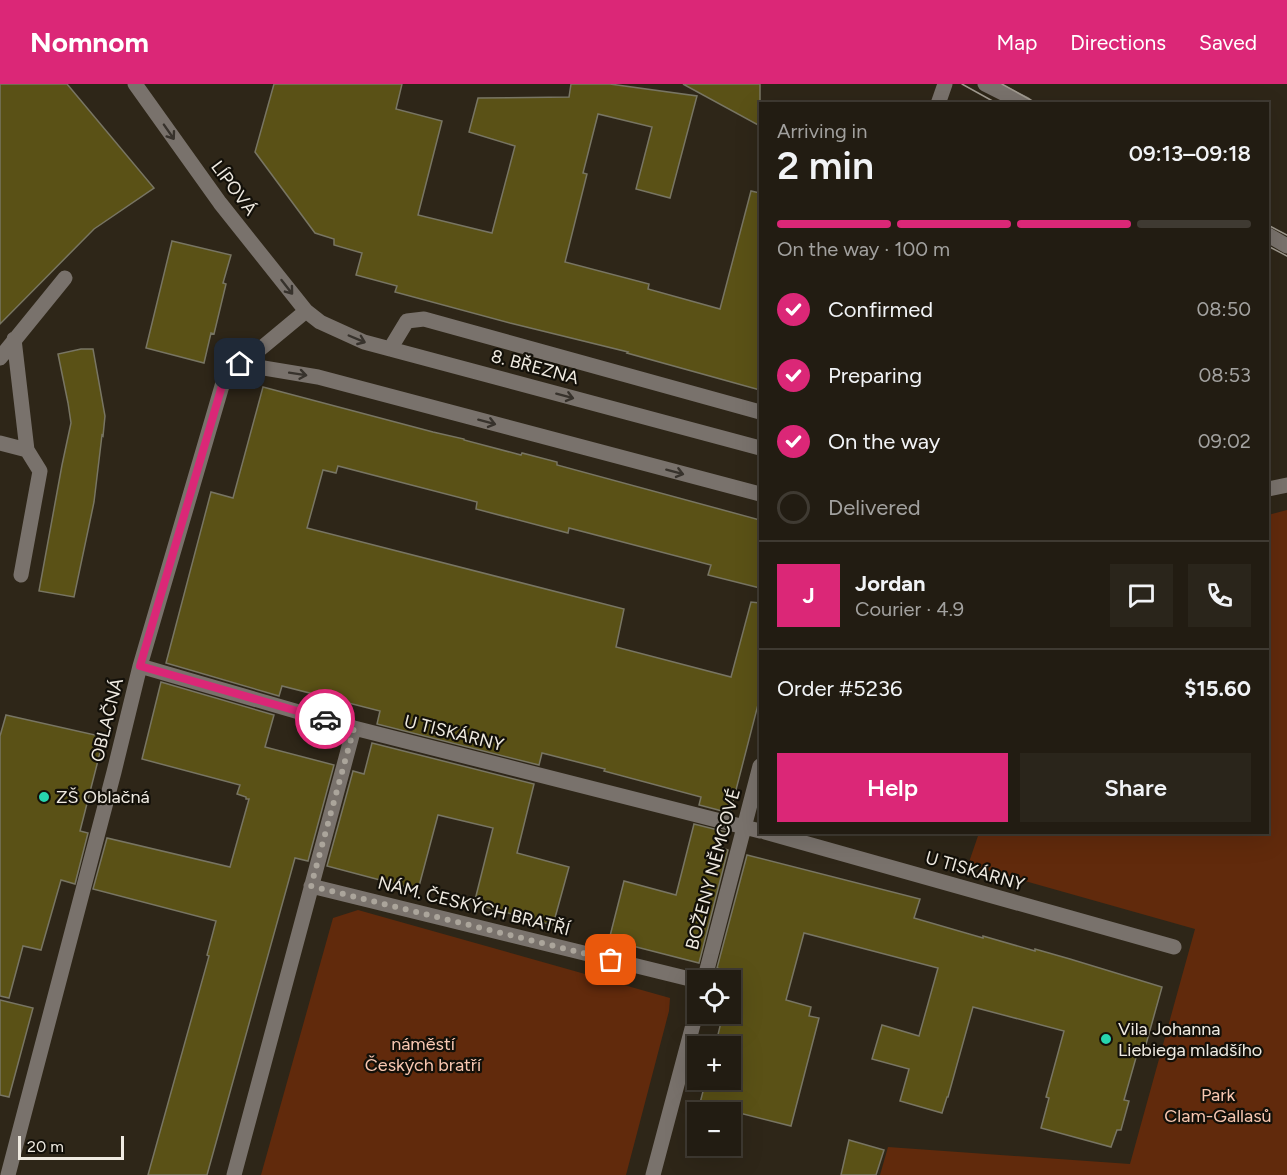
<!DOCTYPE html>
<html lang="en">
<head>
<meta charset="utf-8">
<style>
	body { margin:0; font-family:Figtree,sans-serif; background:#2a251b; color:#f1f3f6; height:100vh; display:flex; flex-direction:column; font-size:22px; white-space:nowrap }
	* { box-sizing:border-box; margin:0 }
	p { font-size:20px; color:#a2a19f }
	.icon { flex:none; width:33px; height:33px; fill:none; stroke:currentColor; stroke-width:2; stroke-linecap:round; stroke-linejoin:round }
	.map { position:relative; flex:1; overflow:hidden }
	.side { position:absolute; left:759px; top:18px; width:510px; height:732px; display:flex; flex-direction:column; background:#221c12; border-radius:0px; box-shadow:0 6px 24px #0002,0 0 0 2px #3f3a32 }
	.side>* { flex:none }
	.tools { position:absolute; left:687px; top:886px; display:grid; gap:12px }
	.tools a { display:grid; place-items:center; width:54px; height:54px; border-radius:0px; background:#221c12; box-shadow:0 6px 24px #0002,0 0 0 2px #3f3a32; font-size:30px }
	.scale { position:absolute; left:18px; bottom:15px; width:106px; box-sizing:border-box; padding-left:6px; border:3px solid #efeae1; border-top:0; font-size:16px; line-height:21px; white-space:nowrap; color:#efeae1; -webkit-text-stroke:4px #131009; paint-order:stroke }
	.pin { position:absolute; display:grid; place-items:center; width:51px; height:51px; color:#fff; margin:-26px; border-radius:12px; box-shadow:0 3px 9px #0006 }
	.courier { position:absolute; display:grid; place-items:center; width:60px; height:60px; margin:-30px; border:4px solid #db2777; border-radius:50%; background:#fff; color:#222; box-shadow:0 2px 8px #0007 }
	.head em { font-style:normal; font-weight:600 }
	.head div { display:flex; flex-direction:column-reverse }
	.head { display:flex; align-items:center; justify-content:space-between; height:102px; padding:0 18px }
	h1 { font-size:39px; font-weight:600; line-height:45px }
	.bar { display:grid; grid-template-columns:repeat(4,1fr); gap:9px 6px; align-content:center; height:72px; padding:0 18px }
	.bar i { height:8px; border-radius:4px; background:#3f3a32 }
	.bar .on { background:#db2777 }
	.bar p { grid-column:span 4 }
	.line { display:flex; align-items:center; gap:15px; padding:0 18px; border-top:2px solid #3f3a32 }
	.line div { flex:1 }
	.round { display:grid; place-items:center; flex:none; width:63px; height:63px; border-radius:0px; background:#2a251b }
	ol { padding:0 18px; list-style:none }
	li { display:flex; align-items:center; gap:18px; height:66px }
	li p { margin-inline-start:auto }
	li .icon { padding:6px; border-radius:50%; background:#db2777; color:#fff; stroke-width:4 }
	li:last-child { color:#a2a19f }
	li i { width:33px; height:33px; border:3px solid #3f3a32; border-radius:50% }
	.primary-button { display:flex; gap:12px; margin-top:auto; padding:12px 18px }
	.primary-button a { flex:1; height:69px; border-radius:0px; background:#db2777; color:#fff; font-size:24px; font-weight:600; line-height:69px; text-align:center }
	.primary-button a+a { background:#2a251b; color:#f1f3f6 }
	header { display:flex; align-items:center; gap:36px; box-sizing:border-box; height:84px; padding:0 30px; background:#db2777; color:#fff }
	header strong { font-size:28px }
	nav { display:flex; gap:33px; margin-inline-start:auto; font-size:21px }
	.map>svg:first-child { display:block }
	.green { fill:#612a0c }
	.building { fill:#5a5116; stroke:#787563; stroke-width:1.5 }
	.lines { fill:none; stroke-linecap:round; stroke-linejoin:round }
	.minor { stroke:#79726c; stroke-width:15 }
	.tram { stroke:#a09a8f; stroke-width:1.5 }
	.oneway { stroke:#37322c }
	.done { stroke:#aba59b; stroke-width:6; stroke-dasharray:0 10.8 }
	.route { stroke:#db2777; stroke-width:8 }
	.poi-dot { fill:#27d5ad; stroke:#131009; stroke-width:2 }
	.labels { text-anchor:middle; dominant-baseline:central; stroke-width:4.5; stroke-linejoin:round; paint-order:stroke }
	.street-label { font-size:18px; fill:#efeae1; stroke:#131009 }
	.poi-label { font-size:18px; fill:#efeae1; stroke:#131009; text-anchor:start }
	.park-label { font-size:18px; fill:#f9c8b2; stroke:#131009 }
</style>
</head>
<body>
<header>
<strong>Nomnom</strong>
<nav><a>Map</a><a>Directions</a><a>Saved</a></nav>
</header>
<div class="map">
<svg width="1287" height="1091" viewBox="0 0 1287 1091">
	<rect width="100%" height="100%" fill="#2e2618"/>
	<path class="green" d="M 1287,426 L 1287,1091 L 880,1091 L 888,1063 L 1130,1080 L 1195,845 L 968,781 L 979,749 L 1268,748 L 1268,431 Z
		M 358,826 L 670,914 L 669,927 L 626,1091 L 261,1091 L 333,834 Z"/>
	<path class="building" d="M 0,0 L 67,0 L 154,104 L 94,145 L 0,240 Z
		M 274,0 L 402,0 L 396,25 L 442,37 L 418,131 L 492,149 L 515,62 L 469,48 L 478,14 L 569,13 L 571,0 L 610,0 L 697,12 L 670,114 L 636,105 L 652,43 L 598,30 L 583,89 L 587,90 L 565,178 L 649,200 L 648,205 L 720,225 L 751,107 L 760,109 L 760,306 L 627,269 L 628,268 L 510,239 L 395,208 L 397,202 L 356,191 L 362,169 L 334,161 L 334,155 L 315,149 L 255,68 Z
		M 683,0 L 760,0 L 760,42 Z
		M 172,157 L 231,171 L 223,199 L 226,200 L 214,250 L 211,249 L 204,279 L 146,264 Z
		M 81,265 L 93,265 L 105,332 L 103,352 L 102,351 L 94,418 L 74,513 L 39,507 L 62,381 L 71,339 L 68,319 L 58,270 Z
		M 263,303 L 433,348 L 464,355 L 464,356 L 521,371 L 522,369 L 557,378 L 557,381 L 760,436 L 760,504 L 708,491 L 711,481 L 569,444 L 568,449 L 476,425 L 477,418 L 338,382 L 336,389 L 323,386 L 307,444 L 624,525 L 616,563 L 731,593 L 751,518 L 760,519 L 760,613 L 730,729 L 699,721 L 701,713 L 604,687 L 605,685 L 542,669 L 539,681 L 377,640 L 380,627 L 282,602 L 279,612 L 166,579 L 211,408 L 233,414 Z
		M 161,598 L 274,631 L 265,663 L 334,681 L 308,777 L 295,774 L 207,1091 L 148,1091 L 209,872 L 207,871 L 216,837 L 93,805 L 107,754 L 230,783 L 249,715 L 246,715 L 246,713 L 237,710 L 240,701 L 142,675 Z
		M 6,631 L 104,653 L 80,747 L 88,749 L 75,800 L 61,796 L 41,866 L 23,862 L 9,914 L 0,912 L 0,652 Z
		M 372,659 L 534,700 L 517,769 L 569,783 L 553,841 L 474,820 L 493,744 L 438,731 L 418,806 L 327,782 L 353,687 L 364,690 Z
		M 694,740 L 726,748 L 722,764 L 728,766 L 699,879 L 609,856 L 624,797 L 676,811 Z
		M 747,771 L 920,815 L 914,834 L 983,854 L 983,852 L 1035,867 L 1035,865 L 1070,875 L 1162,903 L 1145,964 L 1139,963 L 1124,1016 L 1129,1017 L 1121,1046 L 1117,1046 L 1111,1063 L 1041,1044 L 1049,1014 L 1046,1013 L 1064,947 L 973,923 L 948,1013 L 947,1013 L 942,1029 L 900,1017 L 909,985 L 872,975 L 882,941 L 919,952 L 938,884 L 804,849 L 786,916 L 811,923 L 809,932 L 819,934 L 791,1042 L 700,1019 L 706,996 L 730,996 L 730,963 L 715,963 L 723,930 L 730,930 L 730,903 L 732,897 L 730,897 L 732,888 L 717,884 Z
		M 0,916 L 33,924 L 9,1013 L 0,1011 Z
		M 849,1056 L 884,1066 L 876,1091 L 841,1091 Z"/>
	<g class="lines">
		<path class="minor" d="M 135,0 L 220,119 L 306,227 L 320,238 L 364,258 L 760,364
			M 985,0 L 1025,20
			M 938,20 L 945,0
			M 1268,151 L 1287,162
			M 14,255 L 27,366 L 40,387 L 21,491
			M 390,265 L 407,237 L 424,235 L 760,328
			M 0,274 L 65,194
			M 240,280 L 318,293 L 760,410
			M 0,359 L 27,366
			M 1268,405 L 1287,401
			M 140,582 L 354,644 L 760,747
			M 765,748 L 1174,863
			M 311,802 L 698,897
			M 704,897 L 760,682
			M 8,1091 L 114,688 L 140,582 L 224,295 L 306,227
			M 234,1091 L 354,644
			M 653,1091 L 698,922"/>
		<path class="tram" d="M 962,0 L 998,20
			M 1002,0 L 1038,20
			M 1268,141 L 1287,151
			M 1268,162 L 1287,172"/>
	</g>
	<defs><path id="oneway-shaft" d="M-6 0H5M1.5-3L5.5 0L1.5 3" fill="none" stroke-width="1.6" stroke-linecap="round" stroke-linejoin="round" transform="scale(1.5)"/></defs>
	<g class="oneway">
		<use href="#oneway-shaft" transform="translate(169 48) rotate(55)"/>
		<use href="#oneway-shaft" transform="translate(287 203) rotate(52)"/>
		<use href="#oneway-shaft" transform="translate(357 255) rotate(23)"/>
		<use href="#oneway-shaft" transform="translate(298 290) rotate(9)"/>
		<use href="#oneway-shaft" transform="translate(565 312) rotate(15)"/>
		<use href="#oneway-shaft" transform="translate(487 338) rotate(15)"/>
		<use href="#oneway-shaft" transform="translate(675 388) rotate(15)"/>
	</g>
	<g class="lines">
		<path class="done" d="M 325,635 L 354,644 L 311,802 L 611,876"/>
		<path class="route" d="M 240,280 L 224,295 L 140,582 L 325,635"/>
	</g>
	<g class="poi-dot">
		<circle cx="44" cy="713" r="6"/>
		<circle cx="1106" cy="955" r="6"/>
	</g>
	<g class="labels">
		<g class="street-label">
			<text transform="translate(234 104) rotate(53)">LÍPOVÁ</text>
			<text transform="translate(535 283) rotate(15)">8. BŘEZNA</text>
			<text transform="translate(107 636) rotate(-76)">OBLAČNÁ</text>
			<text transform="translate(454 649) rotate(14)">U TISKÁRNY</text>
			<text transform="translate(713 785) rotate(-75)">BOŽENY NĚMCOVÉ</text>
			<text transform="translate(975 787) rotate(16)">U TISKÁRNY</text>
			<text transform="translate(474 822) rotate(14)">NÁM. ČESKÝCH BRATŘÍ</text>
		</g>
		<g class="poi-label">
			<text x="56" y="713">ZŠ Oblačná</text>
			<text x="1118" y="945">Vila Johanna<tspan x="1118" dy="21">Liebiega mladšího</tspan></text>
		</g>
		<g class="park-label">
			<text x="423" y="960">náměstí<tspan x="423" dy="21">Českých bratří</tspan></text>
			<text x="1218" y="1011">Park<tspan x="1218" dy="21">Clam-Gallasů</tspan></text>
		</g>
	</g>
</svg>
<div class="tools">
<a><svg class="icon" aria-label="locate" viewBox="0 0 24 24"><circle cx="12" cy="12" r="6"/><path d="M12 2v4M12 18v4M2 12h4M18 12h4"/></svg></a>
<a>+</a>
<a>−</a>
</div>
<div class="scale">20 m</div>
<div class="pin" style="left:611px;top:876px;background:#ea580c"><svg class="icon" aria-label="bag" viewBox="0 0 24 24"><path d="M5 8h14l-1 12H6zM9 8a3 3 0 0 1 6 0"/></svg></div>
<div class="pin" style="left:240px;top:280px;background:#1f2937"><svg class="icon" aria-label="home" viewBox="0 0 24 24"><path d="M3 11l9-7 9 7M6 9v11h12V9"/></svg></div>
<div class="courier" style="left:325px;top:635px"><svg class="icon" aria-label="car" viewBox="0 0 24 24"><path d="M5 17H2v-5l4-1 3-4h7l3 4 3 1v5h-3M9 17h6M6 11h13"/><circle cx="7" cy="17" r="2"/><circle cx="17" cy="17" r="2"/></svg></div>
<section class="side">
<div class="head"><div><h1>2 min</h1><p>Arriving in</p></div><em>09:13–09:18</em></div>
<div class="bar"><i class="on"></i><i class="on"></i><i class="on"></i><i></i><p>On the way · 100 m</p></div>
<ol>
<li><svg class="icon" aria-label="check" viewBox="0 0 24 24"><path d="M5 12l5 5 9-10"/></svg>Confirmed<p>08:50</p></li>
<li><svg class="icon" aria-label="check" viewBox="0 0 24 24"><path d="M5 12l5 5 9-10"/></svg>Preparing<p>08:53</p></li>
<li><svg class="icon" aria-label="check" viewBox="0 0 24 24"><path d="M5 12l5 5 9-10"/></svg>On the way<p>09:02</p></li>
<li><i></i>Delivered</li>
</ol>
<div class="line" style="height:108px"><b class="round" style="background:#db2777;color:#fff">J</b><div><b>Jordan</b><p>Courier · 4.9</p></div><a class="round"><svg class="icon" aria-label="chat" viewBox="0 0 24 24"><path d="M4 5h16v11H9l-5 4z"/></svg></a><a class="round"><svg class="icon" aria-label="phone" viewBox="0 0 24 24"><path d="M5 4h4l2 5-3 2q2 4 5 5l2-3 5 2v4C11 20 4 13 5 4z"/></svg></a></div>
<div class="line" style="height:78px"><div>Order #5236</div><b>$15.60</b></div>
<div class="primary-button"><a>Help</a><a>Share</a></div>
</section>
</div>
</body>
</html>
